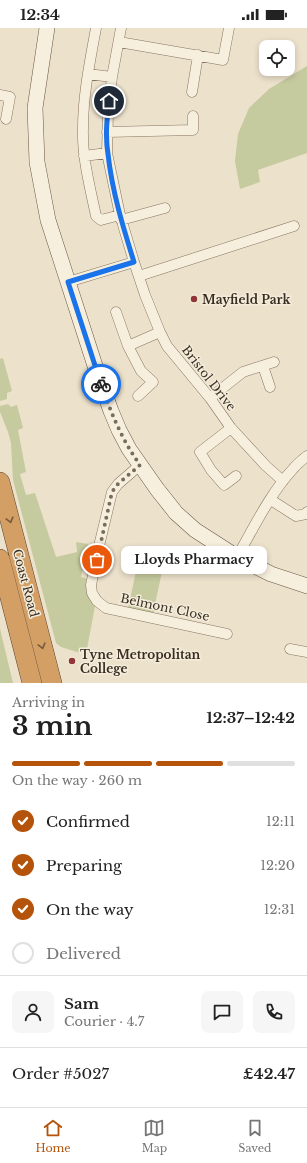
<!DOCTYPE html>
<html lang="en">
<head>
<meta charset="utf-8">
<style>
	body { margin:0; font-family:"Libre Baskerville",serif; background:#f6f6f6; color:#222; height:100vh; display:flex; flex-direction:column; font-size:15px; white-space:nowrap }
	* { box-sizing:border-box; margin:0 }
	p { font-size:13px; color:#767676 }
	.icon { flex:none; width:22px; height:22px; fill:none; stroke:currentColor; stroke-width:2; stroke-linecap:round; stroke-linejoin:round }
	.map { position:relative; height:655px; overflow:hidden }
	.side { display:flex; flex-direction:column; background:#fff; flex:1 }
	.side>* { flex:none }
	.controls { position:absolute; left:259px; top:12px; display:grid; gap:8px }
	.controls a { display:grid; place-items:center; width:36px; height:36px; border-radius:8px; background:#fff; box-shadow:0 2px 6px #0003; font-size:20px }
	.pin { position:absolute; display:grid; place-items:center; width:34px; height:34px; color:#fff; margin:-17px; border:2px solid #fff; border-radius:50%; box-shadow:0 1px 4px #0007 }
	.courier { position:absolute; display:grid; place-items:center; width:40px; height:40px; margin:-20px; border:3px solid #1a73e8; border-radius:50%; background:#fff; color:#222; box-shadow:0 1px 5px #0007 }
	.bubble { position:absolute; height:28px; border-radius:8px; background:#fff; box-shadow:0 2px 6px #0003; font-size:13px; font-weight:800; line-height:28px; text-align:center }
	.headline em { font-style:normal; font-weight:800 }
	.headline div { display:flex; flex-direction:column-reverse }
	.headline { display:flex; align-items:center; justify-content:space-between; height:68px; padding:0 12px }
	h1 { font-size:26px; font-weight:800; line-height:30px }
	.bar { display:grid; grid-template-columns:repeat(4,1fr); gap:6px 4px; align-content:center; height:48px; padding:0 12px }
	.bar i { height:5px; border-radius:3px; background:#e0e0e0 }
	.bar .current { background:#b45309 }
	.bar p { grid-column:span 4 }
	.line { display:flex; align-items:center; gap:10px; padding:0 12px; border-top:1px solid #e0e0e0 }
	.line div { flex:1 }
	.round { display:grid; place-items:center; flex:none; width:42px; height:42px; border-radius:8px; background:#f6f6f6 }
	ol { padding:0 12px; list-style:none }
	li { display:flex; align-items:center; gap:12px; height:44px }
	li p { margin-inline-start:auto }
	li .icon { padding:4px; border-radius:50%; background:#b45309; color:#fff; stroke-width:4 }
	li:last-child { color:#767676 }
	li i { width:22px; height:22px; border:2px solid #e0e0e0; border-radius:50% }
	.status { display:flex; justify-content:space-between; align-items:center; height:28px; padding:0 20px; background:#fff; direction:ltr }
	.status svg { height:11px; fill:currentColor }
	.tab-bar { display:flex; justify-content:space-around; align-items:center; height:56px; border-top:1px solid #e0e0e0; background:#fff; font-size:11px; color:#767676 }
	.tab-bar a { display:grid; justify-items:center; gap:2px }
	.tab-bar .current { color:#b45309 }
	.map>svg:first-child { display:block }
	.green { fill:#c6ca9f }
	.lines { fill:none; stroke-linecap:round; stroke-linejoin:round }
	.street-casing { stroke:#887460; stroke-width:11 }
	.secondary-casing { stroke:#6a5543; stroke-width:16 }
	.highway-casing { stroke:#564334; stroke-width:20 }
	.street { stroke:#f7efde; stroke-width:10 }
	.secondary { stroke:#f7efde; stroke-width:15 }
	.highway { stroke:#d39f64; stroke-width:19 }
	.oneway { stroke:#775b3c }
	.done { stroke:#786c5d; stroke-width:4; stroke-dasharray:0 7.2 }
	.route { stroke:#1a73e8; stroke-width:5 }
	.poi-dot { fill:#923538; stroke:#f4ecda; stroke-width:1.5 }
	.labels { text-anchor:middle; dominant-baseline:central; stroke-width:3; stroke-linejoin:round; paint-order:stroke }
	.poi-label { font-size:12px; font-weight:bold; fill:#392d22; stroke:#f4ecda; text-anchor:start }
	.street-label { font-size:12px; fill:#392d22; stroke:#f4ecda }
</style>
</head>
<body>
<div class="status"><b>12:34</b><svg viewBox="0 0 49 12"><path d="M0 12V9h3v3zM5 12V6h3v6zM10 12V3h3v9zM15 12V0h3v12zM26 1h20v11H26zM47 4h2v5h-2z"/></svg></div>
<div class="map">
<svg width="307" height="655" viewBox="0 0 307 655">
	<rect width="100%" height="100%" fill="#ece1cb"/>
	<path class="green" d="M 307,38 L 307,125 L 258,142 L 260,154 L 240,161 L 235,133 L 238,106 L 249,80 L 269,61 Z
		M 3,330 L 12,363 L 7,365 L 7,371 L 0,373 L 0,331 Z
		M 8,376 L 11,379 L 17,377 L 23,400 L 18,402 L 26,444 L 20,446 L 26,467 L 35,465 L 56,529 L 77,524 L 76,514 L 88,516 L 81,549 L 88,551 L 95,578 L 87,621 L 80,625 L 61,619 L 56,615 L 13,452 L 11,415 L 8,404 L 0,384 L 0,378 Z
		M 139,529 L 164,534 L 153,586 L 128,581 Z
		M 0,600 L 1,605 L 13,655 L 0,655 Z"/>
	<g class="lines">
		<g class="street-casing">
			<path id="street" d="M 96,0 C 90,33 83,67 83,100 C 82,130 90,159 96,188 L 101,192 L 120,187
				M 121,0 L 112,49 L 108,85 L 107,125 L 120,187 L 134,234 L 145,267 L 160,304 L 167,318 L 210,370 L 231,400 L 266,438 L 283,453
				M 119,14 L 223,32 L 229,0
				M 88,46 L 112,49
				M 192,64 L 198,27
				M 0,67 L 10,69 L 6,91
				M 107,104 L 193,102 L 193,88
				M 84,128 L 107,125
				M 121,192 L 165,180
				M 139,248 L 294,198
				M 68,254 L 134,234
				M 116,284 L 128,318 L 141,343 L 153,354 L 138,368
				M 128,318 L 160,304
				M 263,338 L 270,359
				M 210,370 L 243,344 L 274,334
				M 231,400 L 200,424 L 211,442 L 224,457 L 236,448
				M 140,437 L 118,456 L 112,464 L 99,518 L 91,557 L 92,565 L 97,573 L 106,580 L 227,606
				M 271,472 L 296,488 L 306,486 L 307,484
				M 237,529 C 253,501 271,464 293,441 C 297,436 302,432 307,428
				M 290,621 L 307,624"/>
		</g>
		<g class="secondary-casing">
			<path id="secondary" d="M 47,0 L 35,80 L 37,134 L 48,192 L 98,347 L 111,383 L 119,402 L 129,421 L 157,461 L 176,485 L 195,502 L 237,529 L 271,546 L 307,558"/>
		</g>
		<g class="highway-casing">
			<path id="highway" d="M 0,454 L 52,655
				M 0,531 L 32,655"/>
		</g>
		<use href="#street" class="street"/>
		<use href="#secondary" class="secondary"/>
		<use href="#highway" class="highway"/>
	</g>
	<defs><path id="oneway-chevron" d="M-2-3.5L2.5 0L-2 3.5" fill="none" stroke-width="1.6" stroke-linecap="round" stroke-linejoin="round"/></defs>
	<g class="oneway">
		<use href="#oneway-chevron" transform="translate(10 492) rotate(75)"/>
		<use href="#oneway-chevron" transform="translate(42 618) rotate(75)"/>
	</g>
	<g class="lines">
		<path class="done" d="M 97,532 L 112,464 L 118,456 L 140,437 C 122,412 111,385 101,356"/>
		<path class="route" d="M 101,356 L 68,254 L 134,234 C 123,199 112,163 108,126 C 105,108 107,90 109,73"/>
	</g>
	<g class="poi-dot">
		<circle cx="194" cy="271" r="4"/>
		<circle cx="72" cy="633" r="4"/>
	</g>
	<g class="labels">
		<g class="poi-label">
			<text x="202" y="271">Mayfield Park</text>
			<text x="80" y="626">Tyne Metropolitan<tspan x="80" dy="14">College</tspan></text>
		</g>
		<g class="street-label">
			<text transform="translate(209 350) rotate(52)">Bristol Drive</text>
			<text transform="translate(26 555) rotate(75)">Coast Road</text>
			<text transform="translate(165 579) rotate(12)">Belmont Close</text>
		</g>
	</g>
</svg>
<div class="controls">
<a><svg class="icon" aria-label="locate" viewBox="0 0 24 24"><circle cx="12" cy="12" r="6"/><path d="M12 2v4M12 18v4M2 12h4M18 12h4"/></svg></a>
</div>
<div class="pin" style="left:97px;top:532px;background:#ea580c"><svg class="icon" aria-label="bag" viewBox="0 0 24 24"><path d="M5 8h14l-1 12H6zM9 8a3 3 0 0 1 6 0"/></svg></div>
<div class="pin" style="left:109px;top:73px;background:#1f2937"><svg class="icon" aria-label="home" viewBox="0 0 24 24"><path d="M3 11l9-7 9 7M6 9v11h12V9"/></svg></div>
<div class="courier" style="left:101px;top:356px"><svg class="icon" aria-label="bike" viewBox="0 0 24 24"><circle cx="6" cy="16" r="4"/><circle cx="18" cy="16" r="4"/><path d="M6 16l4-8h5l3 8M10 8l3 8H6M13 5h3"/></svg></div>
<div class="bubble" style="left:121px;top:518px;width:146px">Lloyds Pharmacy</div>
</div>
<section class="side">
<div class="headline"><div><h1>3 min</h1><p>Arriving in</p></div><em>12:37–12:42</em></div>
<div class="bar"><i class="current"></i><i class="current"></i><i class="current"></i><i></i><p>On the way · 260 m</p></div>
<ol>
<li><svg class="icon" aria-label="check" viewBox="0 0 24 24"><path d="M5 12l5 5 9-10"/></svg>Confirmed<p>12:11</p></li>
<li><svg class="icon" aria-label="check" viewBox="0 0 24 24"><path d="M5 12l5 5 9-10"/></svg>Preparing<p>12:20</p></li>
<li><svg class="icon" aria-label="check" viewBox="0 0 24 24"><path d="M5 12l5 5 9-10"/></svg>On the way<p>12:31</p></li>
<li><i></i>Delivered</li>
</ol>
<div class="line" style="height:72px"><a class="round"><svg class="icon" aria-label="person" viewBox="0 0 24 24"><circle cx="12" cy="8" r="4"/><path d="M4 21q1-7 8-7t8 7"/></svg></a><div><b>Sam</b><p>Courier · 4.7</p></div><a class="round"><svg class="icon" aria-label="chat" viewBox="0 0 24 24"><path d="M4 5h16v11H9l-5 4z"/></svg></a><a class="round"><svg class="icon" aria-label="phone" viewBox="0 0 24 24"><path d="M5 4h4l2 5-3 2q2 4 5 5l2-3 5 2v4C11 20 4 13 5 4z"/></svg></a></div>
<div class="line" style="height:52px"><div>Order #5027</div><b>£42.47</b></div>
</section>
<nav class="tab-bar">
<a class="current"><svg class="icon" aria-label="home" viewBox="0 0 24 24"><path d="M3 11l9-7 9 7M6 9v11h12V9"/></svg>Home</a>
<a><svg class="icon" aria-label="map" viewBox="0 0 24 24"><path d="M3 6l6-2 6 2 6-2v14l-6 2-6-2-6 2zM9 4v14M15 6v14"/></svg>Map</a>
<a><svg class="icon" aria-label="saved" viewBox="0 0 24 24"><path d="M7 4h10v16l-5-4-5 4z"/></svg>Saved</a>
</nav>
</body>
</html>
